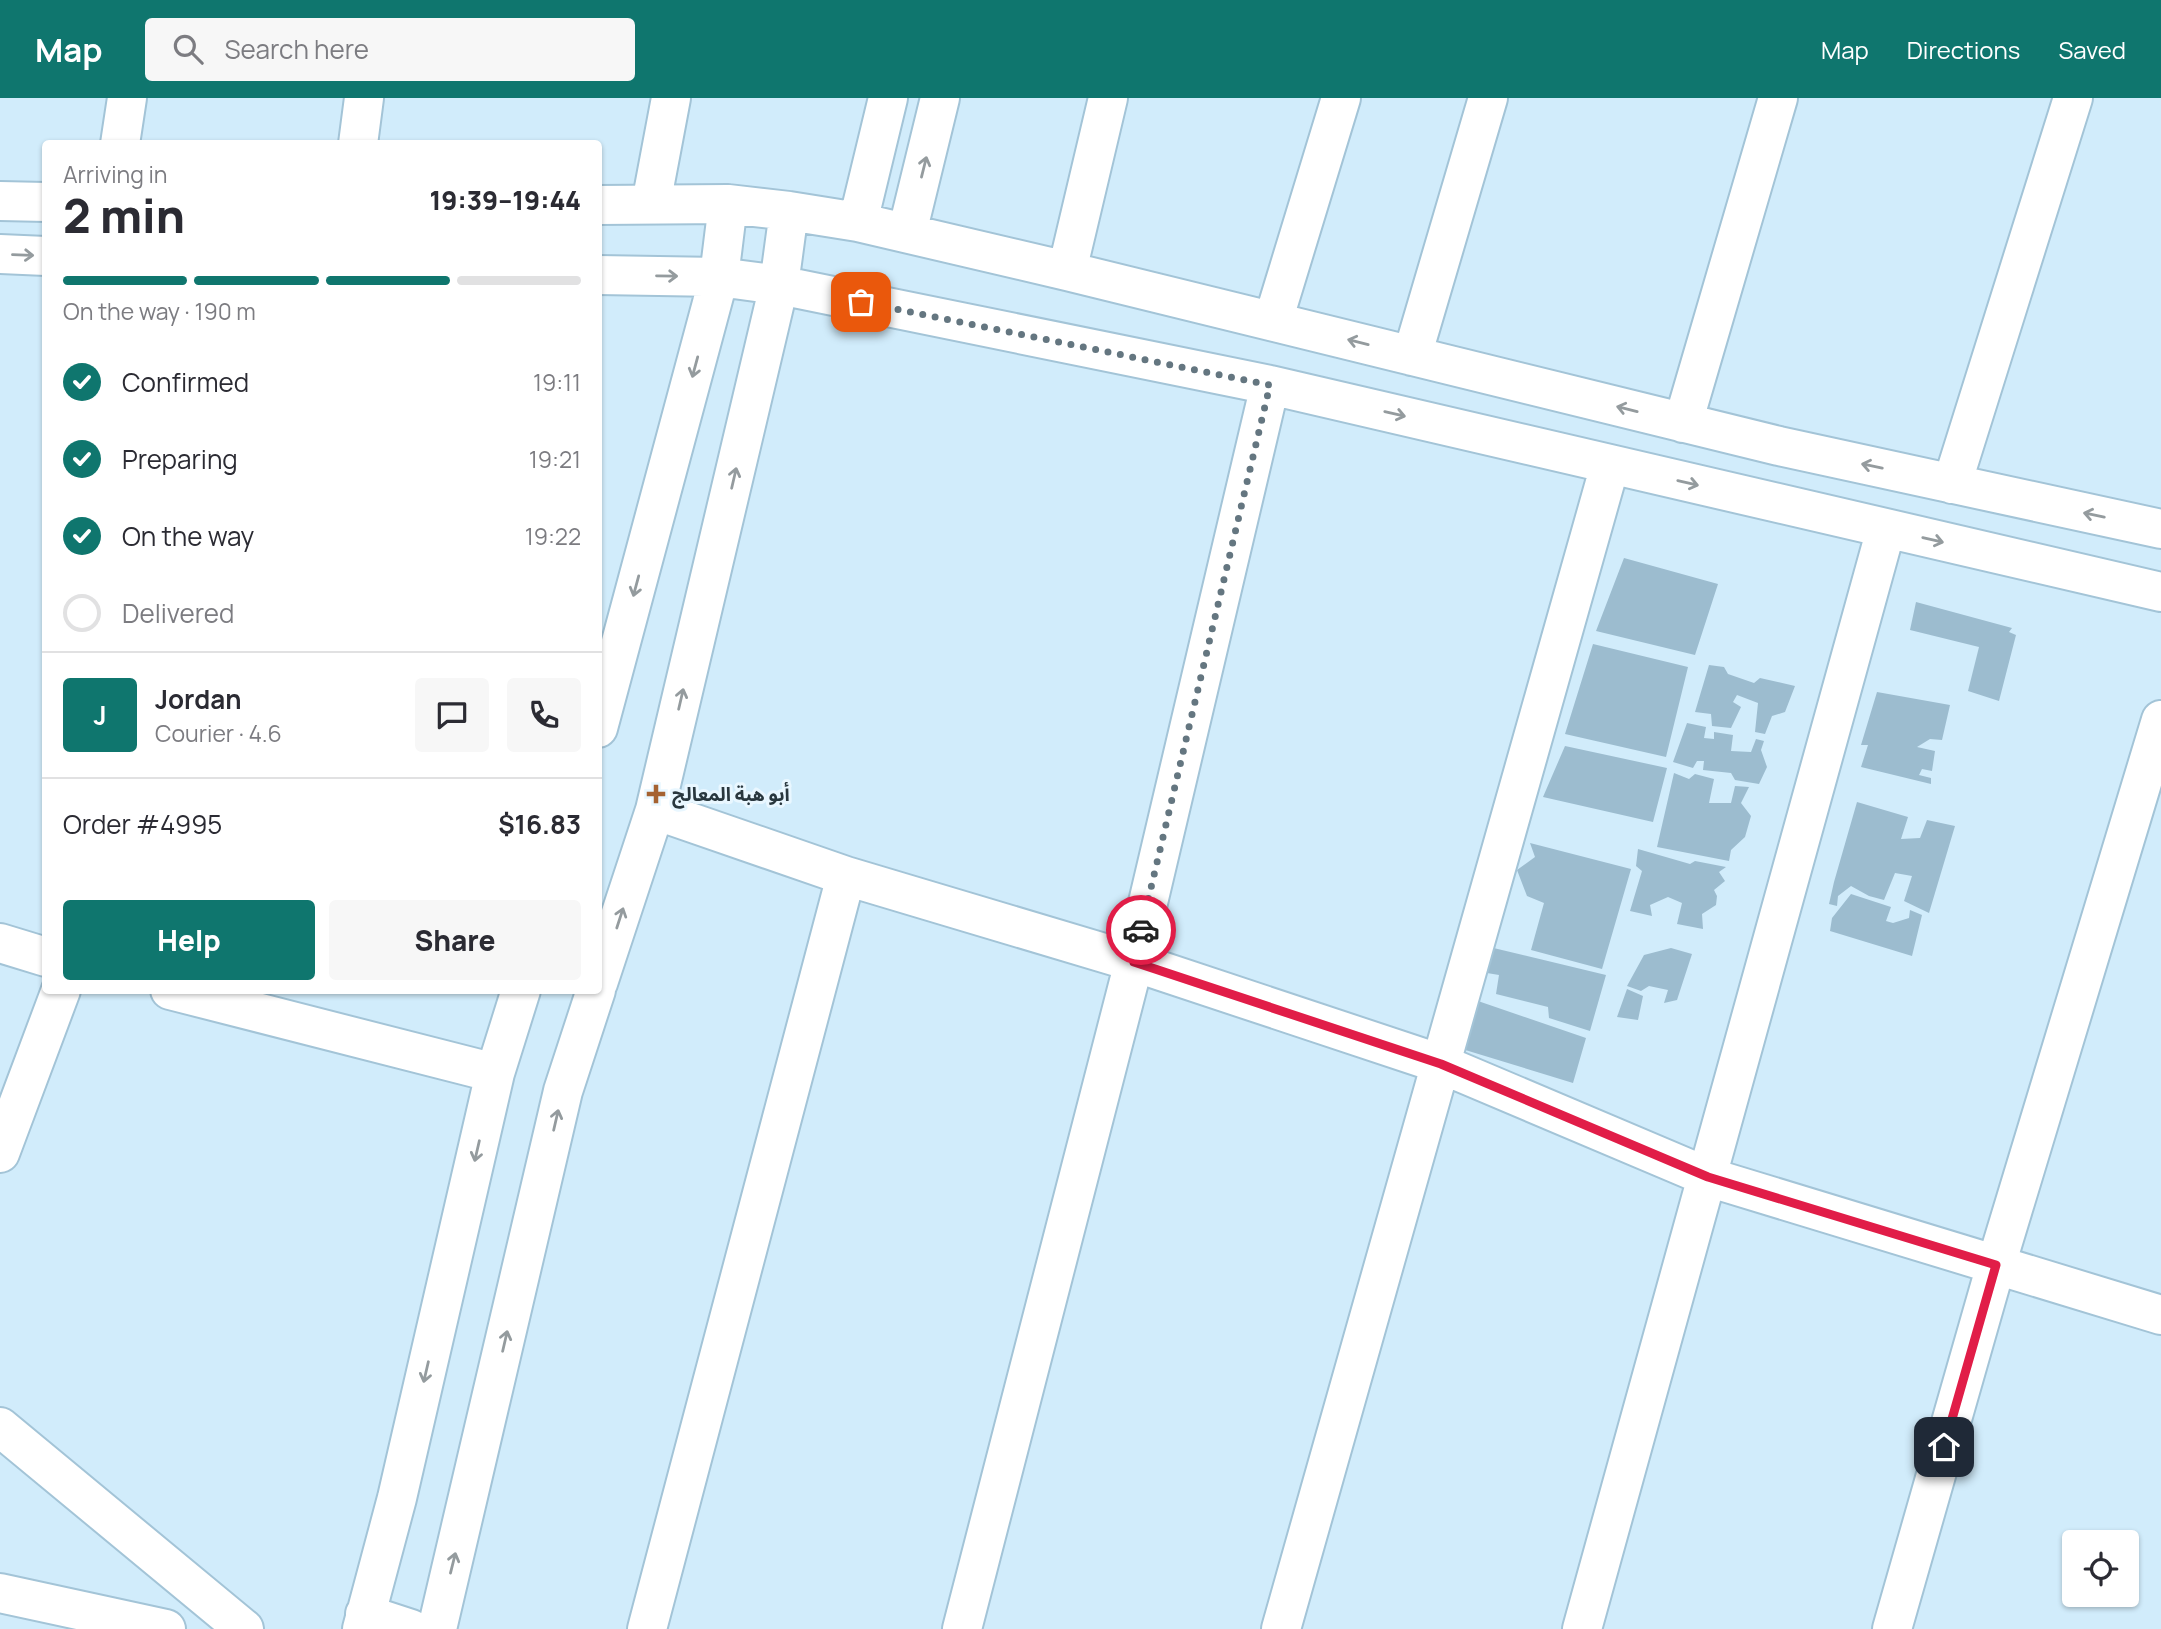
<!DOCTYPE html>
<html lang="en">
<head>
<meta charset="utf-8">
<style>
	body { margin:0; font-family:Manrope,"Noto Sans Arabic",sans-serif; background:#f7f7f7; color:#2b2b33; height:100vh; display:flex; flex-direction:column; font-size:26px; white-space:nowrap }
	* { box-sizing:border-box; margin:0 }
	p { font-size:23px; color:#7c7c81 }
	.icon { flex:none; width:38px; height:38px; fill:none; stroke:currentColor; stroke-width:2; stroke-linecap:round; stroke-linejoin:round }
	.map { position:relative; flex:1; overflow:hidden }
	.drawer { position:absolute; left:42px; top:42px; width:560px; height:854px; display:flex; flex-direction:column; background:#fff; border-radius:7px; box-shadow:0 2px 5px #0004 }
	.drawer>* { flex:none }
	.tools { position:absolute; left:2062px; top:1432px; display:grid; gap:14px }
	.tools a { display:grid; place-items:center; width:77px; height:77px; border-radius:7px; background:#fff; box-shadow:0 2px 5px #0004; font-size:35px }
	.pin { position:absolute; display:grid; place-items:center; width:60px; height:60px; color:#fff; margin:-30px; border-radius:14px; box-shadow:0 4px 10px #0006 }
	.courier { position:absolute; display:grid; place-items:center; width:70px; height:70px; margin:-35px; border:5px solid #e11d48; border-radius:50%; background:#fff; color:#222; box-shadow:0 2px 9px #0007 }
	.summary em { font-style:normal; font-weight:800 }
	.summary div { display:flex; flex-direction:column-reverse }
	.summary { display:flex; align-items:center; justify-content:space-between; height:119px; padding:0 21px }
	h1 { font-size:46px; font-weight:800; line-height:52px }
	.bar { display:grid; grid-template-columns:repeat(4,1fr); gap:10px 7px; align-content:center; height:84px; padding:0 21px }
	.bar i { height:9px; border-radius:5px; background:#e1e1e2 }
	.bar .selected { background:#0f766e }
	.bar p { grid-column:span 4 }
	.line { display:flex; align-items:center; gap:18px; padding:0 21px; border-top:2px solid #e1e1e2 }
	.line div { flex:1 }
	.round { display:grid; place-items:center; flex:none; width:74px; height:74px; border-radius:7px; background:#f7f7f7 }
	ol { padding:0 21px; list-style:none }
	li { display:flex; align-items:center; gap:21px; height:77px }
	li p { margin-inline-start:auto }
	li .icon { padding:7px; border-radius:50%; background:#0f766e; color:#fff; stroke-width:4 }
	li:last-child { color:#7c7c81 }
	li i { width:38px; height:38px; border:4px solid #e1e1e2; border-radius:50% }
	.primary-button { display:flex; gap:14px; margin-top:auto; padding:14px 21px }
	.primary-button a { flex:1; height:80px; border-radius:7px; background:#0f766e; color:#fff; font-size:28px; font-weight:800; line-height:80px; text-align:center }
	.primary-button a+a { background:#f7f7f7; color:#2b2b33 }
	header { display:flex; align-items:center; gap:42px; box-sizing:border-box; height:98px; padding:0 35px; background:#0f766e; color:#fff }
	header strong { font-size:33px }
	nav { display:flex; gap:38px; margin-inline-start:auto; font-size:24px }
	.search { width:490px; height:63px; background:#f7f7f7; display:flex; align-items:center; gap:18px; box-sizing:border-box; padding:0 24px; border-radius:7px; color:#7c7c81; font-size:26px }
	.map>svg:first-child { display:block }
	.building { fill:#9cbccf }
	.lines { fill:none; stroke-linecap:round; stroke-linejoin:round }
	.minor-casing { stroke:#a3c4d7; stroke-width:42 }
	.minor { stroke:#fff; stroke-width:38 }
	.oneway { stroke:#949b9e }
	.done { stroke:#647680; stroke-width:7; stroke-dasharray:0 12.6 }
	.route { stroke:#e11d48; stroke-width:9 }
	.poi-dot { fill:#a56231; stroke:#e9f7ff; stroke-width:2.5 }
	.labels { text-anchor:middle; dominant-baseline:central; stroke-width:6; stroke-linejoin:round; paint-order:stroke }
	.poi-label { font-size:19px; font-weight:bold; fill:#29373e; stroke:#e9f7ff; text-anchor:start }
</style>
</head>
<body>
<header>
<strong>Map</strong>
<div class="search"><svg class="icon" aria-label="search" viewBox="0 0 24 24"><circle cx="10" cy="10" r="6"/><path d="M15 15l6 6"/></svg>Search here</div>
<nav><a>Map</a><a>Directions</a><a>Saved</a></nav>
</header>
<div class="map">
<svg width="2161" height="1531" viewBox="0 0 2161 1531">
	<rect width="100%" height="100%" fill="#d1ecfb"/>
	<path class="building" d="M 1624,460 L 1718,486 L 1695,557 L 1596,533 Z
		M 1916,504 L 2012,530 L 2009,534 L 2016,537 L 1999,603 L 1968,593 L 1979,549 L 1910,532 Z
		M 1593,546 L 1688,569 L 1666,659 L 1565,636 Z
		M 1709,567 L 1724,569 L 1728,576 L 1754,585 L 1760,580 L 1795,588 L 1785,614 L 1772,618 L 1765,636 L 1755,634 L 1758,605 L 1737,597 L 1733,604 L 1741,609 L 1731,630 L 1712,628 L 1711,616 L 1695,614 Z
		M 1877,594 L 1950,607 L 1942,642 L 1930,641 L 1917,649 L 1935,653 L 1932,673 L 1922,671 L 1919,677 L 1931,680 L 1931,686 L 1861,669 L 1868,647 L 1861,647 Z
		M 1687,625 L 1706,629 L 1704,640 L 1714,641 L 1714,634 L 1733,637 L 1731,653 L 1751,654 L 1756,641 L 1764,643 L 1761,652 L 1767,669 L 1759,686 L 1735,682 L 1731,675 L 1703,672 L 1704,663 L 1697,663 L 1693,670 L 1673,664 Z
		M 1565,648 L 1667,670 L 1653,724 L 1543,699 Z
		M 1674,675 L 1689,681 L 1695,676 L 1714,681 L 1709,705 L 1731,705 L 1735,688 L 1749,689 L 1741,705 L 1751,718 L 1745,739 L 1731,752 L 1729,763 L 1657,749 Z
		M 1857,704 L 1908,719 L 1901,741 L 1920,740 L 1927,722 L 1955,728 L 1929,815 L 1904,803 L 1912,778 L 1895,775 L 1884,802 L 1869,798 L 1851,788 L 1838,798 L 1837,808 L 1829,806 L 1834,784 Z
		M 1530,745 L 1631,771 L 1602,871 L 1531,852 L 1544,805 L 1527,798 L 1517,772 L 1535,759 Z
		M 1638,751 L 1690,766 L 1695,763 L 1726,769 L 1719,774 L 1725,783 L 1714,792 L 1717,798 L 1716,807 L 1702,816 L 1703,831 L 1677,826 L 1682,805 L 1668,799 L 1650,807 L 1652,818 L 1630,813 L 1642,773 L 1636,768 Z
		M 1851,796 L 1891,809 L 1886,823 L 1893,825 L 1909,820 L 1910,812 L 1922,817 L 1912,858 L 1830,833 L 1832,820 Z
		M 1481,847 L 1606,877 L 1590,933 L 1549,920 L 1548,909 L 1496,896 L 1499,877 L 1475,873 Z
		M 1671,850 L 1692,856 L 1677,902 L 1664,905 L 1668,892 L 1649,888 L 1641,893 L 1627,888 L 1644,857 Z
		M 1627,891 L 1643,898 L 1638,922 L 1617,919 Z
		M 1478,903 L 1586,940 L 1573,985 L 1462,951 Z"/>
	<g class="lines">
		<g class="minor-casing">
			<path id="minor" d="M 120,46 L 127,0
				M 358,46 L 364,0
				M 0,103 L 46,104
				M 651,106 L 671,0
				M 598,107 L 728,106 L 789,113 L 858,124 L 1067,173 L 1779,348 L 2161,431
				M 858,124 L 888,0
				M 907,135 L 940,0
				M 0,156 L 46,158
				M 1067,173 L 1108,0
				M 598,177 L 719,179 L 779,187 L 1270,287 L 2161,494
				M 1273,223 L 1341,0
				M 1412,258 L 1488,0
				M 1683,325 L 1778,0
				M 1952,386 L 2073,0
				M 598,630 L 719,179 L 728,106
				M 655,712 L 846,778 L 1134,864 L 1441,966 L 1708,1079 L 2161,1217
				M 0,845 L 46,859
				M 598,885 L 655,712 L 779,187 L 789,113
				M 170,892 L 495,975
				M 0,1055 L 61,892
				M 0,1329 L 244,1531
				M 0,1495 L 166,1531
				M 365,1516 L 411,1531
				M 362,1531 L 397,1400 L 495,975 L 521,892
				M 437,1531 L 563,993 L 596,892
				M 647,1531 L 846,778
				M 962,1531 L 1134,864 L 1270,287
				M 1281,1531 L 1610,367
				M 1582,1531 L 1886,431
				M 1892,1531 L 1996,1167 L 2161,622"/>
		</g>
		<use href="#minor" class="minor"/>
	</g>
	<defs><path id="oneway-shaft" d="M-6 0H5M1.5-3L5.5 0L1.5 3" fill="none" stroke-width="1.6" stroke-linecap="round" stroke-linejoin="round" transform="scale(1.75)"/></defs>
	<g class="oneway">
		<use href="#oneway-shaft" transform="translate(924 69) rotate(-76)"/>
		<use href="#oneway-shaft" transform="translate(23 157) rotate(2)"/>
		<use href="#oneway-shaft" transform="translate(667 178) rotate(1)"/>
		<use href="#oneway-shaft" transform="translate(1358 244) rotate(-166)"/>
		<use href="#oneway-shaft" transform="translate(695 269) rotate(105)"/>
		<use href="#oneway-shaft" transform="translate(1627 311) rotate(-166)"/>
		<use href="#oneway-shaft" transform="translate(1395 316) rotate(13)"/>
		<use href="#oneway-shaft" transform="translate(1872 368) rotate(-168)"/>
		<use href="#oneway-shaft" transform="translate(734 380) rotate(-77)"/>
		<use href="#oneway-shaft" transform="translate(1688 385) rotate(13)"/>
		<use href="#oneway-shaft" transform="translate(2094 417) rotate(-168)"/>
		<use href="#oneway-shaft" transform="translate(1933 442) rotate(13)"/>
		<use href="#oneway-shaft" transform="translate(636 488) rotate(105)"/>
		<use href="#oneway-shaft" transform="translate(681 601) rotate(-77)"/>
		<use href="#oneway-shaft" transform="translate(620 820) rotate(-72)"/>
		<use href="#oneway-shaft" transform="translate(556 1022) rotate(-77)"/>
		<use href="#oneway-shaft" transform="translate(477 1053) rotate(103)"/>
		<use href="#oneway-shaft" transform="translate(505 1243) rotate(-77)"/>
		<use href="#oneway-shaft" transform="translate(426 1274) rotate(103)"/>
		<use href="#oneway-shaft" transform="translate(453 1465) rotate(-76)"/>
	</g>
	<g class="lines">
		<path class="done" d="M 861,204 L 1270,287 L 1141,832"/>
		<path class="route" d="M 1141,832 L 1134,864 L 1441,966 L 1708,1079 L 1996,1167 L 1944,1349"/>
	</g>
	<path class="poi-dot" d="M652.5 685.5h7v7h7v7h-7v7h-7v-7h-7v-7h7z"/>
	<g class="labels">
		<g class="poi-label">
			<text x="672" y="696">أبو هبة المعالج</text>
		</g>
	</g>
</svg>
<div class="tools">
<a><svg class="icon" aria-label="locate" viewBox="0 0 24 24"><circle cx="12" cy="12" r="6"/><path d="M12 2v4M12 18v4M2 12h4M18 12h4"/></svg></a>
</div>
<div class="pin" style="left:861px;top:204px;background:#ea580c"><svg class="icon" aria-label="bag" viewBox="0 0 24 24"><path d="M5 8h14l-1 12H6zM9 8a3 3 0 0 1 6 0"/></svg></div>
<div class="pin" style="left:1944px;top:1349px;background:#1f2937"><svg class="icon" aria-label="home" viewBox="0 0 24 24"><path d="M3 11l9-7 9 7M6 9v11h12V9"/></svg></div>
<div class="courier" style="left:1141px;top:832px"><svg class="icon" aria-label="car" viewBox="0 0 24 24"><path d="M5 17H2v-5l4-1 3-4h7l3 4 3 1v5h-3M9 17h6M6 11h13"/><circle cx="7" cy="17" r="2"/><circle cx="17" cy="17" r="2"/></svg></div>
<section class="drawer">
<div class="summary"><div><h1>2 min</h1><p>Arriving in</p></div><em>19:39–19:44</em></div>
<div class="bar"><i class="selected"></i><i class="selected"></i><i class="selected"></i><i></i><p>On the way · 190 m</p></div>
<ol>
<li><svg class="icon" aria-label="check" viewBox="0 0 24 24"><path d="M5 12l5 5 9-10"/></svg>Confirmed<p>19:11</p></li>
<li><svg class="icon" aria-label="check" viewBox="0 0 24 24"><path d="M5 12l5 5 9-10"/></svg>Preparing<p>19:21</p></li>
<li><svg class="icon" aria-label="check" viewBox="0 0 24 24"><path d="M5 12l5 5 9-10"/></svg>On the way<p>19:22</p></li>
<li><i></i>Delivered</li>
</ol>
<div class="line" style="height:126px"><b class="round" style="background:#0f766e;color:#fff">J</b><div><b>Jordan</b><p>Courier · 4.6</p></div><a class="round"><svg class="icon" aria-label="chat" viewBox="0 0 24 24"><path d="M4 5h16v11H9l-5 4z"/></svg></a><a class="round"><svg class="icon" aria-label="phone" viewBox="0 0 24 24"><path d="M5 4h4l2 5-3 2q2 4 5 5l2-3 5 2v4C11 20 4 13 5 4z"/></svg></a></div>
<div class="line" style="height:91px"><div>Order #4995</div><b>$16.83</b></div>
<div class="primary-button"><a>Help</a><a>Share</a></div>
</section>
</div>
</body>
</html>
